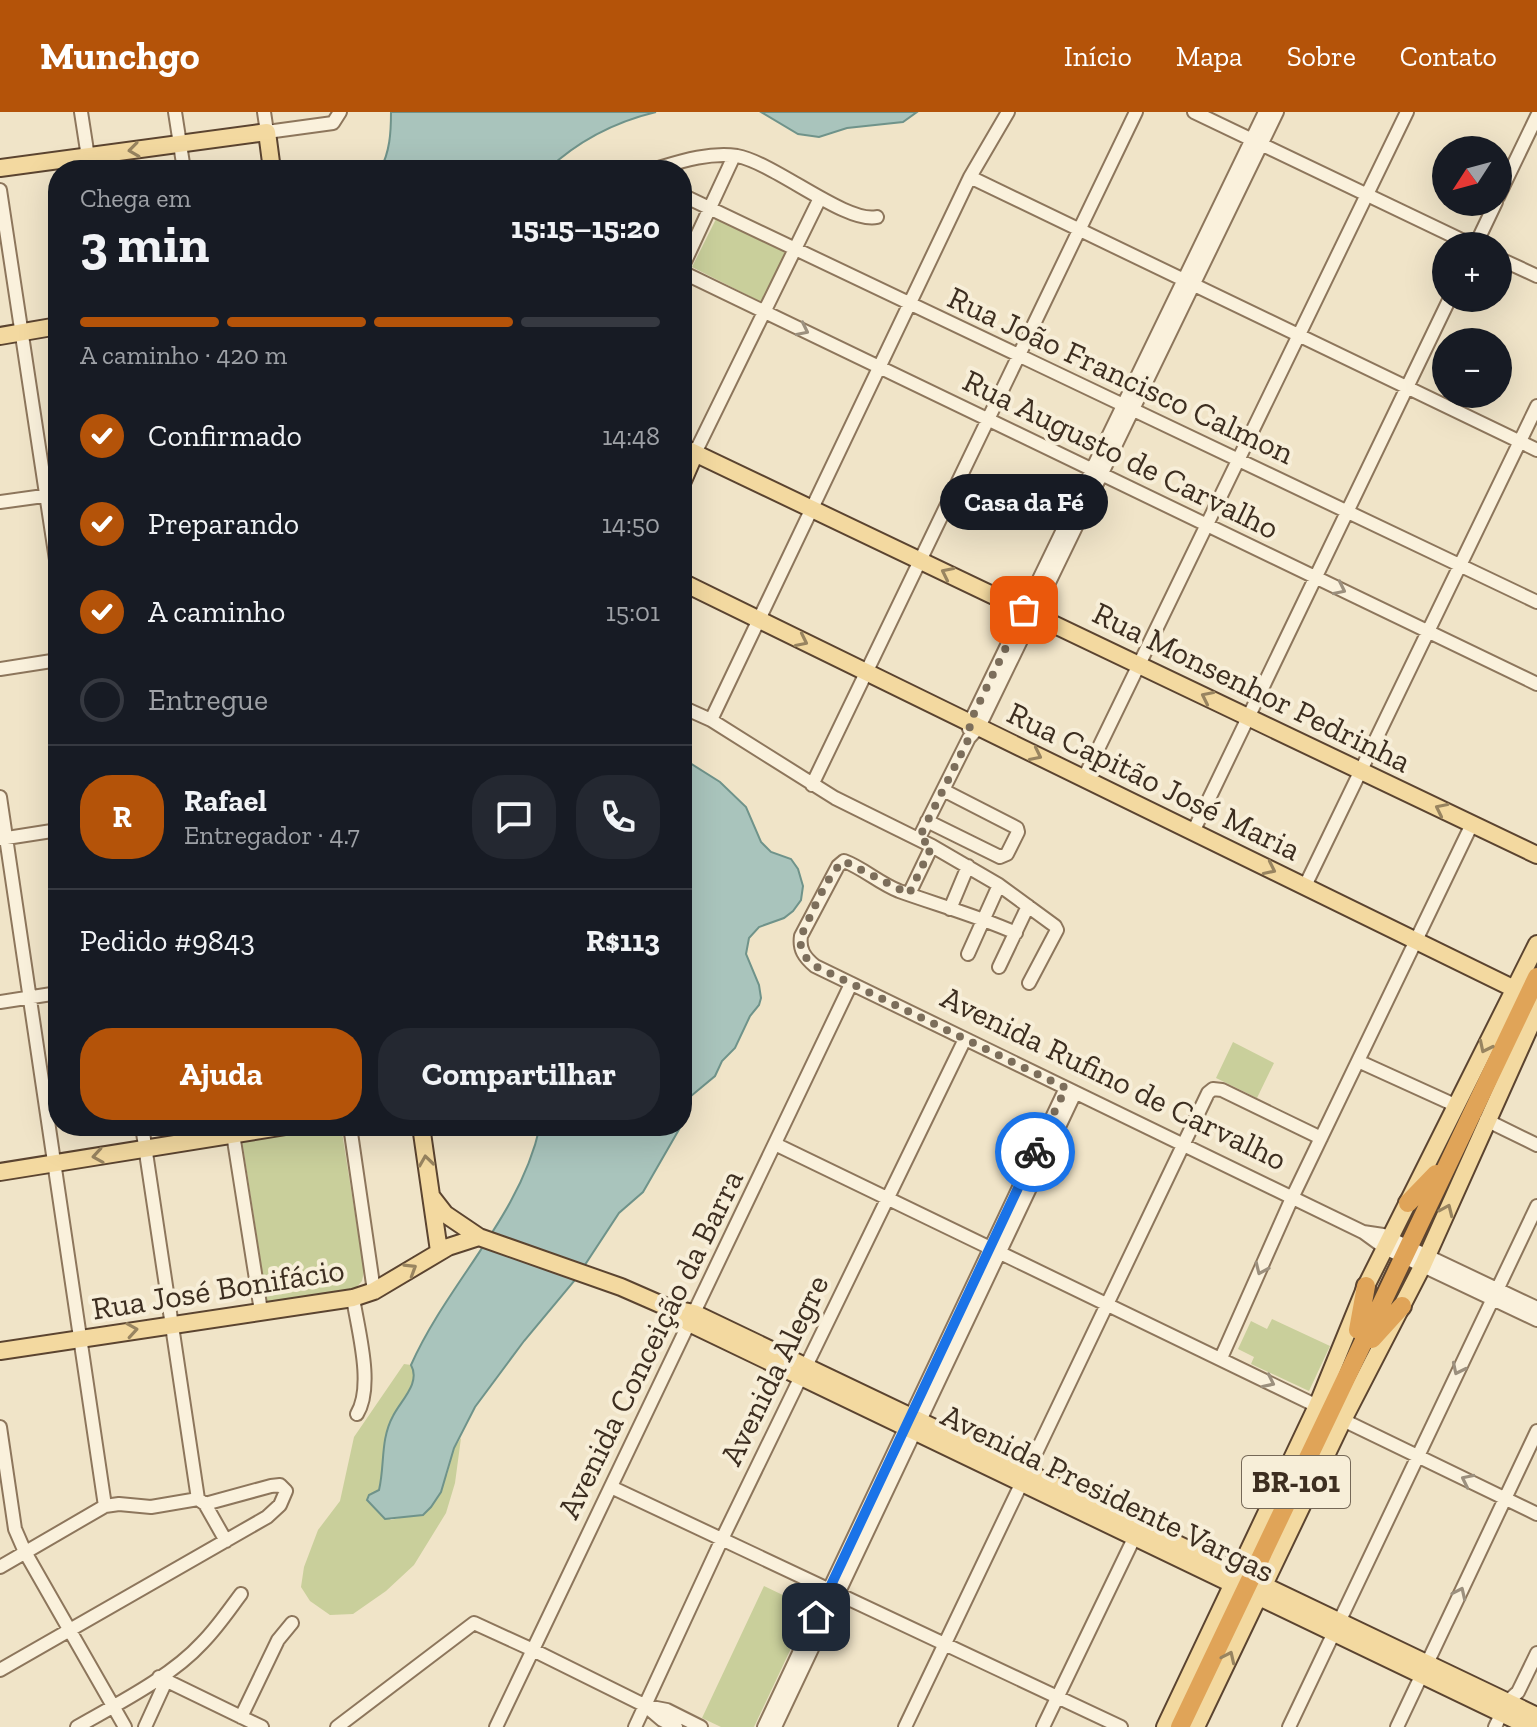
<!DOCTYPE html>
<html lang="pt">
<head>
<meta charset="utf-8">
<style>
	body { margin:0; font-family:"Zilla Slab",serif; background:#242831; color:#f1f3f6; height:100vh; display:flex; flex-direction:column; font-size:30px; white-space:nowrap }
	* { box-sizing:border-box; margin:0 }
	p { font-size:26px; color:#9ea1a6 }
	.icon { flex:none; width:44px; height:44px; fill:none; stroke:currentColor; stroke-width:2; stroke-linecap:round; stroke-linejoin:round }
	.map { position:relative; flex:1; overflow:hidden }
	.panel { position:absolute; left:48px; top:48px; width:644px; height:976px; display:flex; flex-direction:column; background:#171b24; border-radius:32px; box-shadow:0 8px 32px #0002 }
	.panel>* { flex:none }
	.needle { width:52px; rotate:234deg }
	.controls { position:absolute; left:1432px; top:24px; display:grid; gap:16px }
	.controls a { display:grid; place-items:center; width:80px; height:80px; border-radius:50%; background:#171b24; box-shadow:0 8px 32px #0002; font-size:40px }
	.pin { position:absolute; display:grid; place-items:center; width:68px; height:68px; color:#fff; margin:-34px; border-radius:16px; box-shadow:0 4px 12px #0006 }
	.courier { position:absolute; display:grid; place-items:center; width:80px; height:80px; margin:-40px; border:6px solid #1a73e8; border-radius:50%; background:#fff; color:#222; box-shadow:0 2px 10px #0007 }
	.bubble { position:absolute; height:56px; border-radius:28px; background:#171b24; box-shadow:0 8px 32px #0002; font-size:26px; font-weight:800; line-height:56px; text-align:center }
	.head em { font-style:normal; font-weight:800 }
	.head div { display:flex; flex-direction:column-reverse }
	.head { display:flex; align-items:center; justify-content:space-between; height:136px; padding:0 32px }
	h1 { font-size:52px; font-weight:800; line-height:60px }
	.bar { display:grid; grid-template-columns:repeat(4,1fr); gap:12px 8px; align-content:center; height:96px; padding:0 32px }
	.bar i { height:10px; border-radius:6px; background:#363941 }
	.bar .selected { background:#b45309 }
	.bar p { grid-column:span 4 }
	.line { display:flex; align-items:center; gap:20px; padding:0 32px; border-top:2px solid #363941 }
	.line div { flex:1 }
	.round { display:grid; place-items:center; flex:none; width:84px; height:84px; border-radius:32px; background:#242831 }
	ol { padding:0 32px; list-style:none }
	li { display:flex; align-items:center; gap:24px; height:88px }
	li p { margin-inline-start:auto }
	li .icon { padding:8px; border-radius:50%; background:#b45309; color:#fff; stroke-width:4 }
	li:last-child { color:#9ea1a6 }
	li i { width:44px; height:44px; border:4px solid #363941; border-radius:50% }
	.cta { display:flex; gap:16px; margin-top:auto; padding:16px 32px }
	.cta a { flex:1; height:92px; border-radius:32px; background:#b45309; color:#fff; font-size:32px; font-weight:800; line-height:92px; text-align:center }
	.cta a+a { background:#242831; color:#f1f3f6 }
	header { display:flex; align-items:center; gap:48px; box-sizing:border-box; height:112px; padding:0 40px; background:#b45309; color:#fff }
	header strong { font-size:38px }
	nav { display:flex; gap:44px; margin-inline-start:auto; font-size:28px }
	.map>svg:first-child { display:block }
	.green { fill:#c9cf9b }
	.water { fill:#a9c4bc; stroke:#6f938a; stroke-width:2 }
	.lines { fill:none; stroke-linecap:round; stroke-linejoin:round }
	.minor-casing { stroke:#8d765c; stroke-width:16 }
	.major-casing { stroke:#5b4430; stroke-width:20 }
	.highway-casing { stroke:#5b4430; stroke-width:22 }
	.minor { stroke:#faf1dc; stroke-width:12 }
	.major { stroke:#f3d9a0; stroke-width:16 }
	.highway { stroke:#e0a458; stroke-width:18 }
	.oneway { stroke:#988460 }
	.oneway2 { stroke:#9c907e }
	.done { stroke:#7c6e5b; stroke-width:8; stroke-dasharray:0 14.4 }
	.route { stroke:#1a73e8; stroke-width:10 }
	.labels { text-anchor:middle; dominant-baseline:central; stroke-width:8; stroke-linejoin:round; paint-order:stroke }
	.shield { fill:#f7eed8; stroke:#756857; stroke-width:2 }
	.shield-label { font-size:30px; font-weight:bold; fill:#3d2e20 }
	.street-label { font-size:32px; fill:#3d2e20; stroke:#f7eed8 }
</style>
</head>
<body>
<header>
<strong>Munchgo</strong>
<nav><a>Início</a><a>Mapa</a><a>Sobre</a><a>Contato</a></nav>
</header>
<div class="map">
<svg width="1537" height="1615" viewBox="0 0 1537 1615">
	<rect width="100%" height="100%" fill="#f0e4c8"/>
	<path class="green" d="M 717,105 L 786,139 L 761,190 L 692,155 Z
		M 1233,930 L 1274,951 L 1257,986 L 1216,966 Z
		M 341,1014 L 364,1159 L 362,1169 L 355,1177 L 267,1190 L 242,1028 Z
		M 1272,1207 L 1330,1234 L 1309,1279 L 1251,1252 L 1254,1245 L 1238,1237 L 1251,1209 L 1267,1217 Z
		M 404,1252 L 411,1253 C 421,1271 401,1288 393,1304 C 380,1328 385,1353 379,1378 L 369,1383 L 372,1394 L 391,1408 L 415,1402 L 447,1363 L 454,1336 L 461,1326 L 455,1371 L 446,1401 L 414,1453 L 386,1479 L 353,1502 L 330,1503 L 310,1489 L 301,1475 L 304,1455 L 318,1418 L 340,1389 L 354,1325 Z
		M 764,1474 L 810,1496 L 754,1615 L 721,1615 L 702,1606 Z"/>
	<path class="water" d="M 391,0 L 656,0 C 614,10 579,28 547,58 L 380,58 C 390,40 391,20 391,0 Z
		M 761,0 L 917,0 L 903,10 L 847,16 L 819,25 L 798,22 Z
		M 682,646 L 720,670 L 746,695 L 761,730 L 771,740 L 791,747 L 798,757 L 803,774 L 801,788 L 793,799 L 784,806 L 759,815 L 749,826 L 746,842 L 759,873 L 761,886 L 759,893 L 750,904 L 735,936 L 722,949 L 715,964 L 691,984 L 682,1011 Z
		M 540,1014 L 681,1014 L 643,1080 L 619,1101 L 575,1168 L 524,1229 L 475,1295 L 454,1336 L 441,1380 L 431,1395 L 423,1403 L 385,1407 L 367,1388 L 369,1383 L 379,1378 C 385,1353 380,1328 393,1304 C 401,1288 421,1271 411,1253 C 448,1170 520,1105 540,1014 Z"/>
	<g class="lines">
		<g class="minor-casing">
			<path id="minor" d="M 81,0 L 90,58
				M 175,0 L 184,58
				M 264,0 L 267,20 L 333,11 L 340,0
				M 1194,0 L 1474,134
				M 652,58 C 679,50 708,40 737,44 C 775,51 846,112 877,105
				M 970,65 L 1537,338
				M 0,78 L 58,461
				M 682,83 L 1537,490
				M 1498,85 L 1537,4
				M 1475,134 L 1496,90
				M 1498,146 L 1537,164
				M 682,156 L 734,44
				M 682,160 L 1537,572
				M 695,341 L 820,86
				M 0,390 L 58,382
				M 0,557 L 58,548
				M 682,595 L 711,608 L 835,686 L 932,734 L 999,773 L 1055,814 L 1057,818 L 1029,871
				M 711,608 L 970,65 L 1008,0
				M 969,617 L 970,610 L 1265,0
				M 1084,666 L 1407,0
				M 812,673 L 1136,0
				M 0,685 L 105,1394
				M 927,709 L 1000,745 L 1007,742 L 1018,720 L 1017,716 L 943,678
				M 1193,720 L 1450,186
				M 919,726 L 969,626 L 979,615 L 1277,0
				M 0,727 L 58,718
				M 1305,774 L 1537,294
				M 909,782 L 932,734
				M 950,797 L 968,754
				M 1016,821 C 978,804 938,793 899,779 C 879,771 863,756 844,749 L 838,754 L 801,824 C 799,837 804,845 815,854 L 1363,1120 L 1385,1136 L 1537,1208
				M 968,842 L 999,773
				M 999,855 L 1028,794
				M 0,890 L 58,881
				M 1358,949 L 1457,994
				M 1486,1008 L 1537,1033
				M 142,1014 L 198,1387
				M 350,1014 L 374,1179
				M 233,1022 L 261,1199
				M 775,1032 L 1317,1294
				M 1363,1120 L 1383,1123 L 1537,1196
				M 353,1186 C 358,1218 374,1274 357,1302
				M 1221,1246 L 1292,1086 L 1472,712
				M 1343,1308 L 1537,1402
				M 0,1315 L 15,1417 L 25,1440 L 125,1615
				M 611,1375 L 1121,1615
				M 205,1392 L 226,1429
				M 0,1455 L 105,1394 L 119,1392 L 151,1395 L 198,1387 L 205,1392 L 271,1374 L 280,1373 L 286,1379 L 280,1393 L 267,1405 L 0,1558
				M 159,1565 L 262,1615
				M 649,1597 L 662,1608 L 676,1615
				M 241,1605 L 278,1528 L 292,1511
				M 77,1615 C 117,1592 171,1565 202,1531 C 217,1516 229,1498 241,1482
				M 145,1615 L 166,1569
				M 337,1615 L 474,1511 L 533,1538 L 646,1594 L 667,1598 L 701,1615
				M 496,1615 L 851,872
				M 635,1615 L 722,1427 L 965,927
				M 764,1615 L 1066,976
				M 775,1615 L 1075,981
				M 905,1615 L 1208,981 L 1213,977 L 1222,978 L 1321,1026
				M 1043,1615 L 1137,1420
				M 1289,1615 L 1537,1094
				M 1397,1615 L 1537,1319
				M 1495,1615 L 1507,1590 L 1518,1580 L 1537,1541"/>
		</g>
		<g class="major-casing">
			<path id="major" d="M 0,56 L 267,20 L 272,58
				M 0,224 L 58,214
				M 682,335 L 1537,743
				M 682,371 L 695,341
				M 682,470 L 1537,888
				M 421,1014 L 439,1139
				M 0,1060 L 286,1014
				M 431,1084 L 445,1102 L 479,1125 L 621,1175 L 669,1196 L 694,1201 L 1537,1604
				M 673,1199 L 689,1211 L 1530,1615
				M 0,1239 L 353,1186 L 374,1179 L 448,1135 L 479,1125
				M 1165,1615 L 1317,1294 L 1366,1174 L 1537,832
				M 1196,1615 L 1343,1308 L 1423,1153 L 1537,899"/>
		</g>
		<g class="highway-casing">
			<path id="highway" d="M 1408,1091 L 1436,1062
				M 1358,1218 L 1366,1174
				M 1372,1227 L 1402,1194
				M 1180,1615 L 1537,865"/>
		</g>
		<use href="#minor" class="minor"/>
		<use href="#major" class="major"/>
		<use href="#highway" class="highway"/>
	</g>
	<defs><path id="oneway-chevron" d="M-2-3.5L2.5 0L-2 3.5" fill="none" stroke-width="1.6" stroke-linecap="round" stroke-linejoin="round" transform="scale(2)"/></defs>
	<g class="oneway">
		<use href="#oneway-chevron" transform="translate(134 38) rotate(172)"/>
		<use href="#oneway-chevron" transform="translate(947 461) rotate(-154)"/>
		<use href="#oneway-chevron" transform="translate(802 529) rotate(26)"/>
		<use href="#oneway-chevron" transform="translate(1207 585) rotate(-154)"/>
		<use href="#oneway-chevron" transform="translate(1036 643) rotate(26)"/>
		<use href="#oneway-chevron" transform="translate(1441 697) rotate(-154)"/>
		<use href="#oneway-chevron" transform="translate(1270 757) rotate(26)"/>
		<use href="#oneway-chevron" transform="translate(1485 935) rotate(116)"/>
		<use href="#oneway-chevron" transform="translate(98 1044) rotate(171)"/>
		<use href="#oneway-chevron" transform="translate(426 1049) rotate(-98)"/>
		<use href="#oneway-chevron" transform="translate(1447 1098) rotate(-66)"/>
		<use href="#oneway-chevron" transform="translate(411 1157) rotate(-32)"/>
		<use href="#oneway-chevron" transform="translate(132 1218) rotate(-9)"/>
		<use href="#oneway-chevron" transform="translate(1229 1545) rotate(-65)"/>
	</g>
	<g class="oneway2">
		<use href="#oneway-chevron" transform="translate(803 218) rotate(26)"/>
		<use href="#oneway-chevron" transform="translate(1340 477) rotate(26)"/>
		<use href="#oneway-chevron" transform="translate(1261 1157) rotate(114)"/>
		<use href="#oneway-chevron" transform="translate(1458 1257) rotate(116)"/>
		<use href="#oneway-chevron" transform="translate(1269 1270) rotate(26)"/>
		<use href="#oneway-chevron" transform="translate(1467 1368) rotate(-154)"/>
		<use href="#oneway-chevron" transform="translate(1460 1481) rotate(-65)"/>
	</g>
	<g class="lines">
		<path class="done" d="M 1024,498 L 970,610 L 969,626 L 919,726 L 932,734 L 909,782 L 844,749 C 827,762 811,804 801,824 C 799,837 804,846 815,854 L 1066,976 L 1035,1040"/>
		<path class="route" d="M 816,1505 L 1035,1040"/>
	</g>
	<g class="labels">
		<rect class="shield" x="1242" y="1344" width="108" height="52" rx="6"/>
		<g class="shield-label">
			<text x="1296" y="1370">BR-101</text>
		</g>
		<g class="street-label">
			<text transform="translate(1121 263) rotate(25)">Rua João Francisco Calmon</text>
			<text transform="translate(1121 342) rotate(26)">Rua Augusto de Carvalho</text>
			<text transform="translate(1252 575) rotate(26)">Rua Monsenhor Pedrinha</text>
			<text transform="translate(1154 669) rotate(26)">Rua Capitão José Maria</text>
			<text transform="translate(1114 966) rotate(26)">Avenida Rufino de Carvalho</text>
			<text transform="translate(218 1177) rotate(-9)">Rua José Bonifácio</text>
			<text transform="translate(650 1232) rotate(-64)">Avenida Conceição da Barra</text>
			<text transform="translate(774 1258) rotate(-64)">Avenida Alegre</text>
			<text transform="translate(1108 1381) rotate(26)">Avenida Presidente Vargas</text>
		</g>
	</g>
</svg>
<div class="controls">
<a><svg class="needle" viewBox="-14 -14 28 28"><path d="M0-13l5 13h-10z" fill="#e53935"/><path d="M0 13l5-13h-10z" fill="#9ea1a6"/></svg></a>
<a>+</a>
<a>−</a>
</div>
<div class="pin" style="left:1024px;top:498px;background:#ea580c"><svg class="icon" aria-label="bag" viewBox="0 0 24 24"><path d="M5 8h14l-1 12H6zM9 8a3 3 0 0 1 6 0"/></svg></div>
<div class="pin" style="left:816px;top:1505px;background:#1f2937"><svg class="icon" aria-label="home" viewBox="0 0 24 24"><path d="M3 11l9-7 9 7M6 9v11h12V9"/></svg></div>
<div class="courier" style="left:1035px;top:1040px"><svg class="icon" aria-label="bike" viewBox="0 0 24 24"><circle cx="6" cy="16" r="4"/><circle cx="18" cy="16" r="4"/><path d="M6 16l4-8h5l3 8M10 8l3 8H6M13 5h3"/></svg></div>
<div class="bubble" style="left:940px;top:362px;width:168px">Casa da Fé</div>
<section class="panel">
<div class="head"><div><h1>3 min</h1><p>Chega em</p></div><em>15:15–15:20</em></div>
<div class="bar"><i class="selected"></i><i class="selected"></i><i class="selected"></i><i></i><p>A caminho · 420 m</p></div>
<ol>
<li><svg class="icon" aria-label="check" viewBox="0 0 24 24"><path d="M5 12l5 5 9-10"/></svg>Confirmado<p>14:48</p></li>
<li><svg class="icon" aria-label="check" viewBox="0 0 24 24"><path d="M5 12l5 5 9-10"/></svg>Preparando<p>14:50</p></li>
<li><svg class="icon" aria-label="check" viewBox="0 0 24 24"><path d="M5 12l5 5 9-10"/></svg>A caminho<p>15:01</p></li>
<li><i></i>Entregue</li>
</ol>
<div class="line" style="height:144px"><b class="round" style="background:#b45309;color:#fff">R</b><div><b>Rafael</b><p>Entregador · 4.7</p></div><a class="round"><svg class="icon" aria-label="chat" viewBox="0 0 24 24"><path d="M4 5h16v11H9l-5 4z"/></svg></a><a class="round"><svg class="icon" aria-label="phone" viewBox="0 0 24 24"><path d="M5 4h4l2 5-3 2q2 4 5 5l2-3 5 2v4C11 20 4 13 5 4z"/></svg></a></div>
<div class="line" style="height:104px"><div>Pedido #9843</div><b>R$113</b></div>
<div class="cta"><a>Ajuda</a><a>Compartilhar</a></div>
</section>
</div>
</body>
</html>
